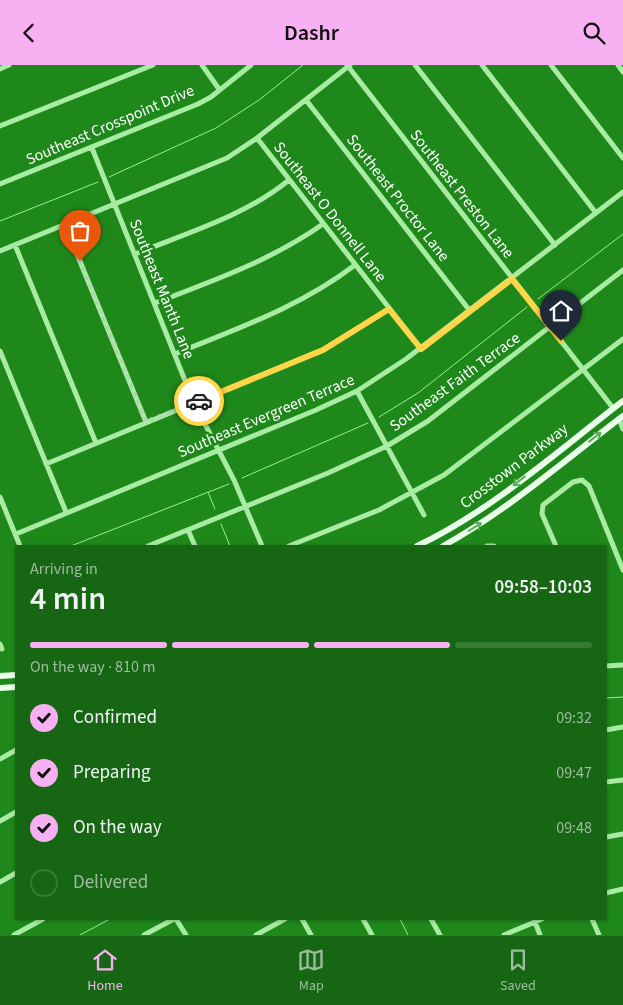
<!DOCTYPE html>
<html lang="en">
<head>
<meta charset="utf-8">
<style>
	body { margin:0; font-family:"Source Sans 3",sans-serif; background:#206c1d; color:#f1f3f6; height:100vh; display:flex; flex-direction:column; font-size:19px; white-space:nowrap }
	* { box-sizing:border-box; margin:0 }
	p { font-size:16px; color:#9ebda0 }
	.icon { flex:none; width:28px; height:28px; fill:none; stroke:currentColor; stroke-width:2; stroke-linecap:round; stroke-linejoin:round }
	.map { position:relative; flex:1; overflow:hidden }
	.panel { position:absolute; left:15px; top:480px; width:592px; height:375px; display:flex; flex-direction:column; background:#176614; border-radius:0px; box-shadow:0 1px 4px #0004 }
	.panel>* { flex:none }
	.pin { position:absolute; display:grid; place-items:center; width:42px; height:42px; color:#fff; margin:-51px -21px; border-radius:50% 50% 50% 0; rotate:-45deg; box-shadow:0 0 5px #0007 }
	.pin .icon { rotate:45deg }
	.courier { position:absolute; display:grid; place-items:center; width:50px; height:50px; margin:-25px; border:4px solid #ffd54a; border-radius:50%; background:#fff; color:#222; box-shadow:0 1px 6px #0007 }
	.headline em { font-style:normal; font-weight:600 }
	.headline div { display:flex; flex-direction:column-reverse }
	.headline { display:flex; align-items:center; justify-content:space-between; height:85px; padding:0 15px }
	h1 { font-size:32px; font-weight:600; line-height:38px }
	.bar { display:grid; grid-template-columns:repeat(4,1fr); gap:8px 5px; align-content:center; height:60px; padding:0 15px }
	.bar i { height:6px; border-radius:4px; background:#367a34 }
	.bar .active { background:#f7b1f2 }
	.bar p { grid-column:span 4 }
	ol { padding:0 15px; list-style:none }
	li { display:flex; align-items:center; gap:15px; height:55px }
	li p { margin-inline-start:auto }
	li .icon { padding:5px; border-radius:50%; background:#f7b1f2; color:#111; stroke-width:4 }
	li:last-child { color:#9ebda0 }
	li i { width:28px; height:28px; border:2px solid #367a34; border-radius:50% }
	header { display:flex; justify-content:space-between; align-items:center; height:65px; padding:0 15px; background:#f7b1f2; color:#111; font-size:22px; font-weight:600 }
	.tabs { display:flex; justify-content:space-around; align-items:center; height:70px; border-top:1px solid #367a34; background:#176614; font-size:14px; color:#9ebda0 }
	.tabs a { display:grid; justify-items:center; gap:2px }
	.tabs .active { color:#f7b1f2 }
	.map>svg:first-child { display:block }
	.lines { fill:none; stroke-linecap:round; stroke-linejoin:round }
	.stream { stroke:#9cee96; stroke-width:1 }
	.minor { stroke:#a8eca3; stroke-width:5 }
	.major { stroke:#e9ffe9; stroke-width:6 }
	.oneway { stroke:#5cac59 }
	.done { stroke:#b1d5af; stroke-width:5; stroke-dasharray:0 9 }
	.route { stroke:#ffd54a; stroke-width:6 }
	.labels { text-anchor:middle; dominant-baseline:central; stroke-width:5; stroke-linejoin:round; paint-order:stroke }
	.street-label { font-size:16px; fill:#fff; stroke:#1f881b }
</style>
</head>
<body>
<header><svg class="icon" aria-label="back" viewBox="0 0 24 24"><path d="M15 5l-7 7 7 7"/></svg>Dashr<svg class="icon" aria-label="search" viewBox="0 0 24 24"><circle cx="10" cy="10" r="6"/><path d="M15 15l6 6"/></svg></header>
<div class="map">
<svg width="623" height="870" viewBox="0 0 623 870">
	<rect width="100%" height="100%" fill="#1f881b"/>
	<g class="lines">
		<path class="stream" d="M 109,112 L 216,63 L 259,35 L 303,0
			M 0,156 L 98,117
			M 538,234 L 623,169
			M 379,352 L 418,328 L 527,242
			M 242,413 L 368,358
			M 208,427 L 215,444
			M 221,459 L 230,481
			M 71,481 L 229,419
			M 606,633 L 623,632
			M 400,854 L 408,870
			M 80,870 L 110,854"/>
		<path class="minor" d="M 202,0 L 219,24
			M 347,0 L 613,343
			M 415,0 L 555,180
			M 482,0 L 596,148
			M 551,0 L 623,93
			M 618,0 L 623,7
			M 0,4 L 9,0
			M 306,35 L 470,246
			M 0,61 L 153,0
			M 257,73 L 421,284
			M 92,83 L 194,338 L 234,415 L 262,481
			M 0,119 L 198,39 L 211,32 L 251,0
			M 65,160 L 146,357
			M 15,180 L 96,378
			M 0,186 L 227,93 L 257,73 L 350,0
			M 135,189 C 187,168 245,151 289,115
			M 155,238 C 213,216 272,195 323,159
			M 0,286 L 66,447
			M 175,289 C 238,263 300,242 355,200
			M 357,326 L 424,450
			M 619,354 L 623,364
			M 46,399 L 323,285 L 389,244
			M 0,432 L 20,481
			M 188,465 L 195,481
			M 16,469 L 316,345 L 357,326 L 406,294 L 623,127
			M 148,481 L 328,408 L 387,381 L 428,356 L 623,205
			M 289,481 L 379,445 L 444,410 L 623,274
			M 487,481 L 494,481
			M 556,481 L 542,449 L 543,440 L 573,417 L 582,415 L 589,421 L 623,505
			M 0,579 L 2,584
			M 606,601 L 623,600
			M 606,665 L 623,662
			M 0,694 L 16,685
			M 606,717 L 623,715
			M 0,756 L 16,747
			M 606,772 L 623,769
			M 0,817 L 16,808
			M 606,828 L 623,824
			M 176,854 L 186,870
			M 302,854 L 311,870
			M 363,854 L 372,870
			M 431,854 L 440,870
			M 592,854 L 599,870
			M 535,857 L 540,870
			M 14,870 L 43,854
			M 144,870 L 174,854
			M 256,870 L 285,854
			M 504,870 L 542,854"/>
		<path class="major" d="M 417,481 C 491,446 558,386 623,336
			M 443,481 C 508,445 564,396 623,351
			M 0,611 L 16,610
			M 0,623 L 16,622"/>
	</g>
	<defs><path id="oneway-shaft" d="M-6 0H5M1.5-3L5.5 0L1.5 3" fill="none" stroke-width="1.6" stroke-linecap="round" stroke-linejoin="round" transform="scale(1.25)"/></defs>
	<g class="oneway">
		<use href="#oneway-shaft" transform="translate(595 372) rotate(-38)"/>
		<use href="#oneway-shaft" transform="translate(519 416) rotate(142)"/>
		<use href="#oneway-shaft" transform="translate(475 462) rotate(-32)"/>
	</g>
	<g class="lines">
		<path class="done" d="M 80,196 L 146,357 L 199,336"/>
		<path class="route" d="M 199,336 L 323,285 L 389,244 L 421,284 L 512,214 L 561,276"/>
	</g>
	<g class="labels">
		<g class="street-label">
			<text transform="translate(110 60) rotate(-23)">Southeast Crosspoint Drive</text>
			<text transform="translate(462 129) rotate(52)">Southeast Preston Lane</text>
			<text transform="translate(398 133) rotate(52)">Southeast Proctor Lane</text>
			<text transform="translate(330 147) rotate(52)">Southeast O Donnell Lane</text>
			<text transform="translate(162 224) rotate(68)">Southeast Manth Lane</text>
			<text transform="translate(455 317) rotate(-36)">Southeast Faith Terrace</text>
			<text transform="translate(266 351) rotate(-23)">Southeast Evergreen Terrace</text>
			<text transform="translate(514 401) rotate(-37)">Crosstown Parkway</text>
		</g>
	</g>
</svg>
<div class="pin" style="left:80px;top:196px;background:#ea580c"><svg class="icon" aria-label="bag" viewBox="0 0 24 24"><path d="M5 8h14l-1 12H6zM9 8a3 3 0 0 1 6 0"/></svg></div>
<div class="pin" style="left:561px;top:276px;background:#1f2937"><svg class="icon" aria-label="home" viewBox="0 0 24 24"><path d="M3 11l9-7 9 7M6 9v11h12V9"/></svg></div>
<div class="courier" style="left:199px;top:336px"><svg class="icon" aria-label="car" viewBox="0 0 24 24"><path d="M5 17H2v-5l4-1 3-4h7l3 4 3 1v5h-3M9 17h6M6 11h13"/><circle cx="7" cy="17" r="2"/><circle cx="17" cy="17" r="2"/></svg></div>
<section class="panel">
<div class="headline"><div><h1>4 min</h1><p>Arriving in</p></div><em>09:58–10:03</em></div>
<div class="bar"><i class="active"></i><i class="active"></i><i class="active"></i><i></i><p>On the way · 810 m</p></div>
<ol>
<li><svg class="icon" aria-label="check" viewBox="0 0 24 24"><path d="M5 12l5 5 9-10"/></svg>Confirmed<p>09:32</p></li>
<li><svg class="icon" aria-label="check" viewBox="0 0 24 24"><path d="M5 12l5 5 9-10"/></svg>Preparing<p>09:47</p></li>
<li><svg class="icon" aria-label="check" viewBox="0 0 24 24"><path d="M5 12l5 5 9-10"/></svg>On the way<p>09:48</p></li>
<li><i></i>Delivered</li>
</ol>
</section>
</div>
<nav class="tabs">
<a class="active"><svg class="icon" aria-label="home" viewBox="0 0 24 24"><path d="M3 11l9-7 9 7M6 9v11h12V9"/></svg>Home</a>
<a><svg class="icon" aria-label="map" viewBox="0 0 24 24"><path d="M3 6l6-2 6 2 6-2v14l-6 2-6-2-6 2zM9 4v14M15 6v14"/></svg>Map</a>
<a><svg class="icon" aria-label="saved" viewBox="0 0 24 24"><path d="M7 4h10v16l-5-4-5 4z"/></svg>Saved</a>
</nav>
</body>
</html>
